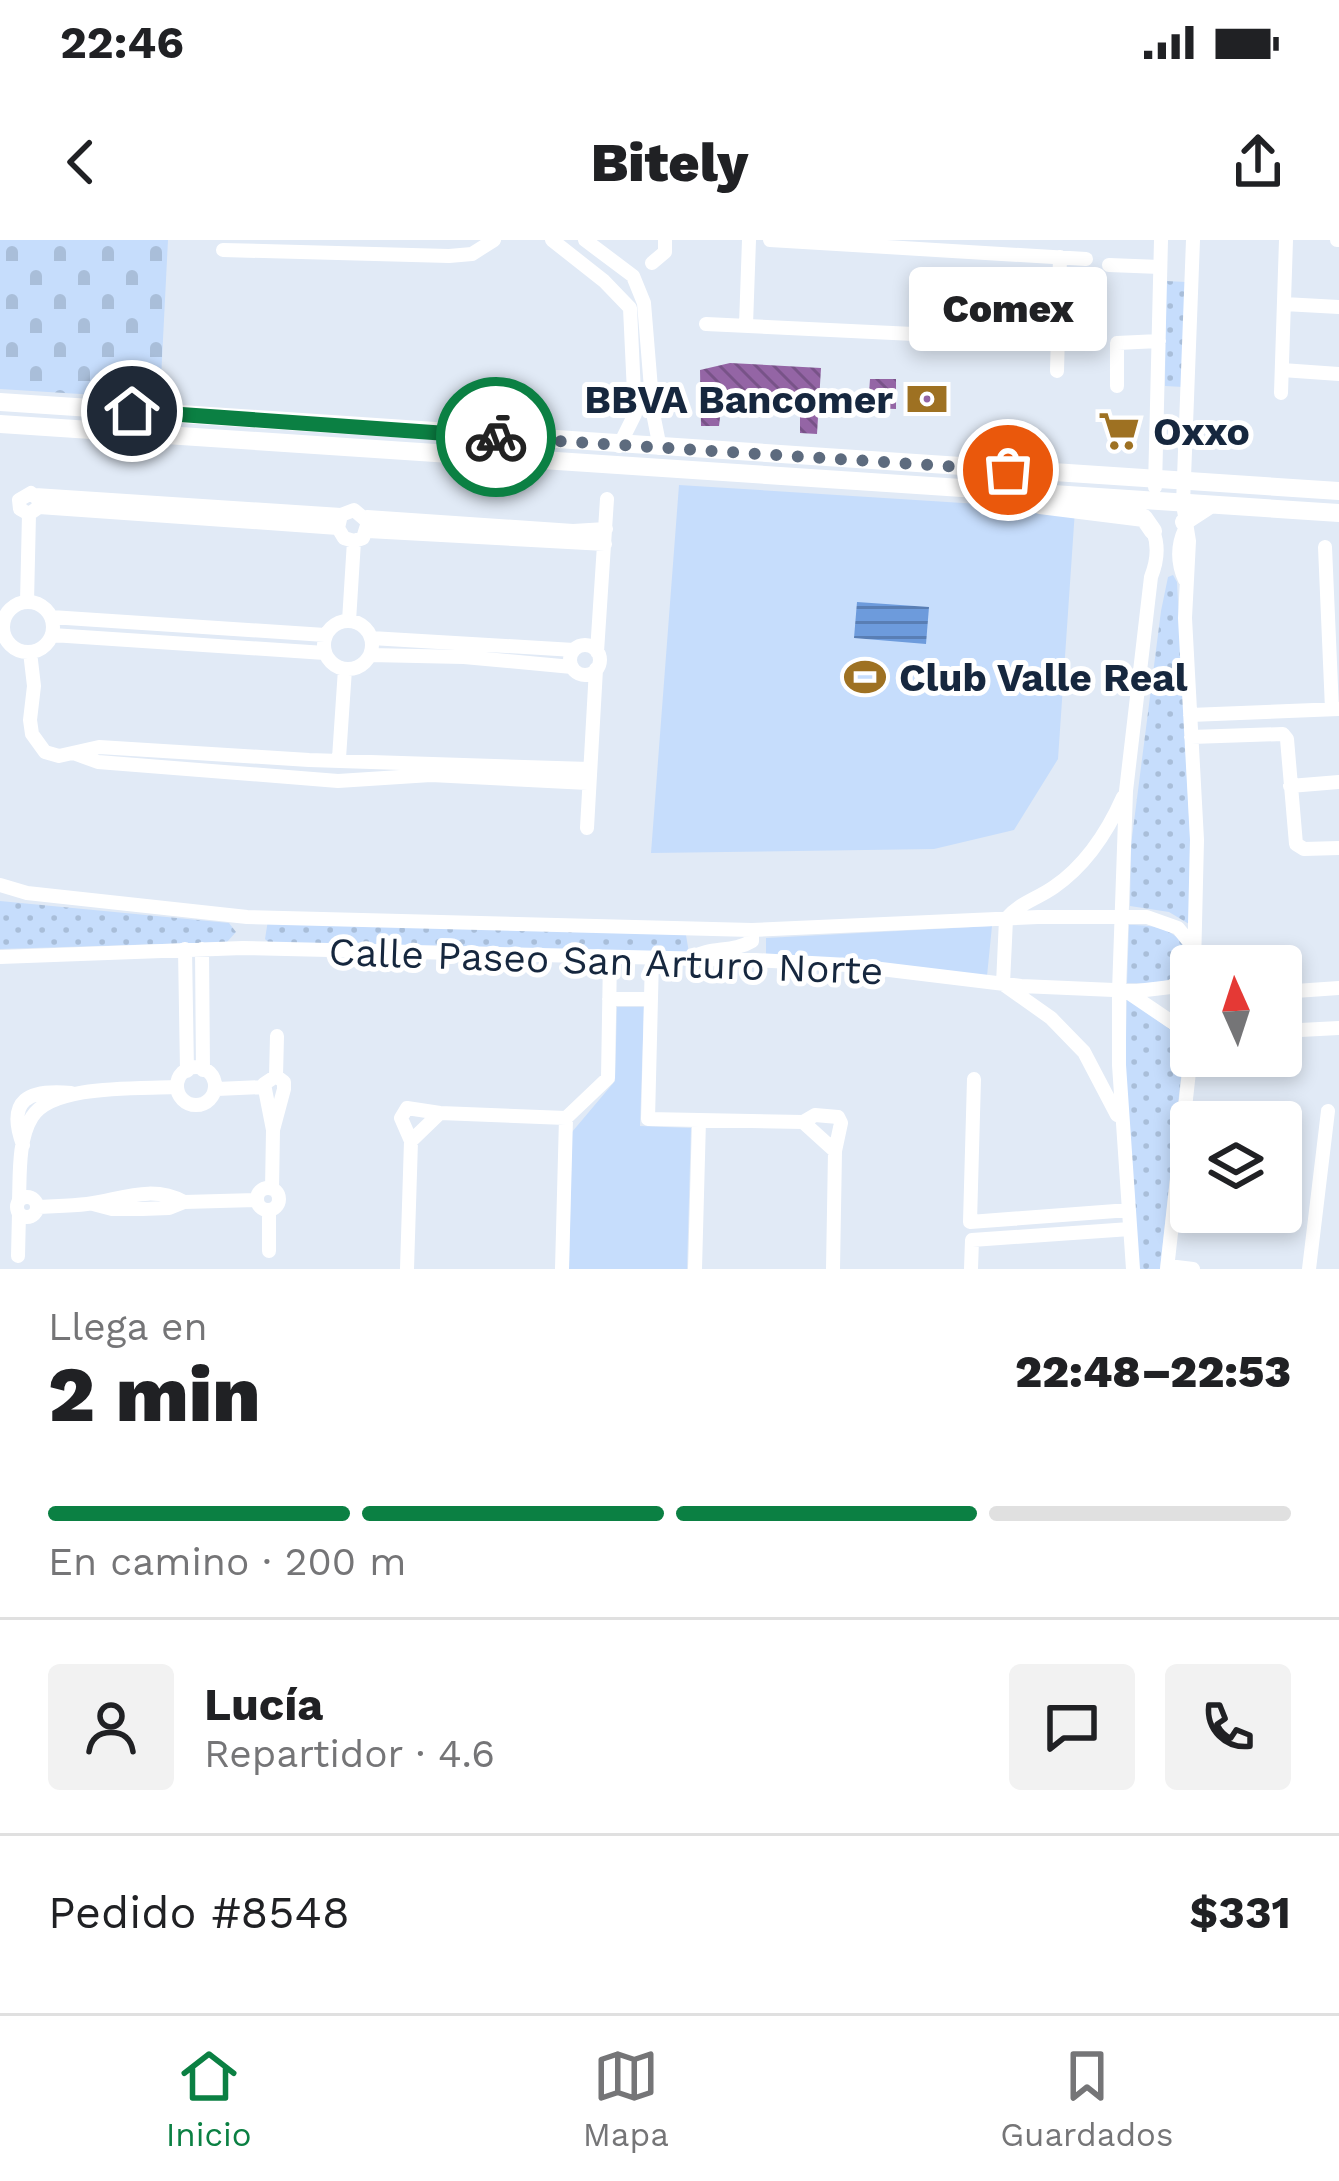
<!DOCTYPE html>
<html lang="es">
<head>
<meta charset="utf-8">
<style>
	body { margin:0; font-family:"Work Sans",sans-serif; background:#f2f2f2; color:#202124; height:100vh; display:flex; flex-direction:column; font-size:45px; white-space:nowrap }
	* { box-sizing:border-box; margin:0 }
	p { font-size:39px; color:#757577 }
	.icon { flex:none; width:66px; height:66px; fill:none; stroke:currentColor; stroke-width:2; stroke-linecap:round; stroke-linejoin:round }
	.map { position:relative; height:1029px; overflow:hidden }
	.details { display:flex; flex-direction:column; background:#fff; flex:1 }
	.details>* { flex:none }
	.needle { width:78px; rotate:357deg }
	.buttons { position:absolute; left:1170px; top:705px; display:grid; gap:24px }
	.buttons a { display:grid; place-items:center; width:132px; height:132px; border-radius:12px; background:#fff; box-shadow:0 6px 18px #0003; font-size:60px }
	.pin { position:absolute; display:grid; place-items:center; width:102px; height:102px; color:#fff; margin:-51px; border:6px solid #fff; border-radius:50%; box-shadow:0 3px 12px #0007 }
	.courier { position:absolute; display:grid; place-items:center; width:120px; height:120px; margin:-60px; border:9px solid #0b8043; border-radius:50%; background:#fff; color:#222; box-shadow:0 3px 15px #0007 }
	.bubble { position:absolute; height:84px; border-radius:12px; background:#fff; box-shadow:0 6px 18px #0003; font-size:39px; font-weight:800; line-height:84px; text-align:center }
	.summary em { font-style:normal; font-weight:800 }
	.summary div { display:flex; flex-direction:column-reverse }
	.summary { display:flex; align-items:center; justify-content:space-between; height:204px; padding:0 48px }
	h1 { font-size:78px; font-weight:800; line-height:90px }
	.bar { display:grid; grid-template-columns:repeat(4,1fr); gap:18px 12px; align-content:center; height:144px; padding:0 48px }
	.bar i { height:15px; border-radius:9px; background:#e0e0e0 }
	.bar .selected { background:#0b8043 }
	.bar p { grid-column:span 4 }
	.line { display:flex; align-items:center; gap:30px; padding:0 48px; border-top:3px solid #e0e0e0 }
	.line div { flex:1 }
	.round { display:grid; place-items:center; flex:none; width:126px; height:126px; border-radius:12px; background:#f2f2f2 }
	.status { display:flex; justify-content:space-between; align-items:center; height:84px; padding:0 60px; background:#fff; direction:ltr }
	.status svg { height:33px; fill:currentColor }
	header { display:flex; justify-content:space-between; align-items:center; height:156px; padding:0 48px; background:#fff; font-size:54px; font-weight:800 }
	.menu { display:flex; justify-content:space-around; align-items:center; height:168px; border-top:3px solid #e0e0e0; background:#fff; font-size:33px; color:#757577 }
	.menu a { display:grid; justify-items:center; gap:6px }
	.menu .selected { color:#0b8043 }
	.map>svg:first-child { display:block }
	.grass { fill:url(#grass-dots) }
	.cemetery { fill:url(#cemetery-stones) }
	.green { fill:#c6ddfc }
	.water { fill:url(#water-rules) }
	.building { fill:url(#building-back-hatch) }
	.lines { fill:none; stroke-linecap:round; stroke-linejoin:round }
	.street { stroke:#fff; stroke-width:14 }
	.secondary { stroke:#fff; stroke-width:18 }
	.done { stroke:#5d6b7e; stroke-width:12; stroke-dasharray:0 21.6 }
	.route { stroke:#0b8043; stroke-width:15 }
	.labels { text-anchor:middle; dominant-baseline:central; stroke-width:10; stroke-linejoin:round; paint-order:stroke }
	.poi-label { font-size:39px; font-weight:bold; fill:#16273e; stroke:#fff; text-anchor:start }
	.street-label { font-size:39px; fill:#16273e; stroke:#fff }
</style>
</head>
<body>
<div class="status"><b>22:46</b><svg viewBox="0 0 49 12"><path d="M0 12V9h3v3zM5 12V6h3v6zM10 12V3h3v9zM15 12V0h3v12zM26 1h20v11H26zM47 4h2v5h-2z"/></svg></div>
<header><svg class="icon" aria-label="back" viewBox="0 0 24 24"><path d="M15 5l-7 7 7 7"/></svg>Bitely<svg class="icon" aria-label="share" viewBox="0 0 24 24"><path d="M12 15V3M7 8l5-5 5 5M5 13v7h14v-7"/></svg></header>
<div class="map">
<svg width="1339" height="1029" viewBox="0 0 1339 1029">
	<defs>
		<pattern id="grass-dots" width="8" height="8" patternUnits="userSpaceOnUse" patternTransform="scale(3)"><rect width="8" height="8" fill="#c6ddfc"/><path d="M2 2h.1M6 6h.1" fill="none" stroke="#a9bed9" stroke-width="1.8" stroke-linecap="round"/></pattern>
		<pattern id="cemetery-stones" width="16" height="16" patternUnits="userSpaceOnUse" patternTransform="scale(3)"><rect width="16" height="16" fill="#c6ddfc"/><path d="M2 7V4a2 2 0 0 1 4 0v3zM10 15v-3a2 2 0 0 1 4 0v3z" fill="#a9bed9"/></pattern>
		<pattern id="water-rules" width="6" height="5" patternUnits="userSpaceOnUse" patternTransform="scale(3)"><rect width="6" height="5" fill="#6d9bdc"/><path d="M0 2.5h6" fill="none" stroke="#597eb4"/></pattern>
		<pattern id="building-back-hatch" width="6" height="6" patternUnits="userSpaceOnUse" patternTransform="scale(3)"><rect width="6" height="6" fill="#9465a5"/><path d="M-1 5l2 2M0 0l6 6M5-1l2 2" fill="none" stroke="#785388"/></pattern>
	</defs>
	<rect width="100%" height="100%" fill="#e1eaf6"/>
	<path class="grass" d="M 1166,41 L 1186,42 L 1183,147 L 1165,146 Z
		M 1173,335 L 1177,342 L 1190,596 L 1189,684 L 1169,672 L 1130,666 L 1131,605 L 1161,371 L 1168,337 Z
		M 0,661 L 229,683 L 236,692 L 227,702 L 0,709 Z
		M 268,680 L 685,689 L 689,713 L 269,703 L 265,699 Z
		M 1129,685 C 1155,685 1179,688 1189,716 C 1182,746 1153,743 1127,743 Z
		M 1127,758 L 1185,800 L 1160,1029 L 1139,1029 L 1125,837 Z"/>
	<path class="cemetery" d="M 0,0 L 168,0 L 160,159 L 0,149 Z"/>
	<path class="green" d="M 679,245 L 1075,270 L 1058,519 L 1014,590 L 934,609 L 651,613 Z
		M 992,686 L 987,736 L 766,716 L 766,698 Z
		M 617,767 L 644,767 L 640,886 L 691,888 L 687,1029 L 569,1029 L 572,892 L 615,841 Z"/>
	<path class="water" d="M 857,362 L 929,367 L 926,404 L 854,398 Z"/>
	<path class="building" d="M 730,123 L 821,128 L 817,194 L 800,193 L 800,152 L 723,153 L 719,186 L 701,186 L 700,130 Z
		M 870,139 L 896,139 L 896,169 L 868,168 Z
		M 918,145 L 939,146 L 938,172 L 915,171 Z"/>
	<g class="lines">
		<path class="street" d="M 552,0 L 604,41 L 630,68 L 635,174 L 619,206
			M 585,0 L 633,36 L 644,63 L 653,173 L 660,208
			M 770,0 L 1086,19
			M 1193,0 L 1183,264 L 1189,301 L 1185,378 L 1197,600 L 1194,726
			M 1337,0 L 1339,0
			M 223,10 L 449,16 L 472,14 L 494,0
			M 652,23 L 665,12 L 665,0
			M 1109,25 L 1160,27
			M 1284,64 L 1339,67
			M 706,84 L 1058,101
			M 746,85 L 749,0
			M 1282,130 L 1339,134
			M 1057,131 L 1060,17
			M 1117,146 L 1117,103 L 1159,101
			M 1281,153 L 1286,0
			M 1155,247 L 1161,0
			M 35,255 L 341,275 L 354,270 L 368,282 L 363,298 L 354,301 L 344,298 L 338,288 L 341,275
			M 39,267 L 38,259 L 31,253 L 19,260 L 20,269 L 29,274 L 39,267 L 338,288
			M 367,277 L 573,291 L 606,289
			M 1185,289 C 1177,306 1177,322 1185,340
			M 368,291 L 605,304
			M 1325,307 L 1332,469
			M 27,362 L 29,274
			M3 387a25 25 0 1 1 50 0a25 25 0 1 1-50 0Z
			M 51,377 L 325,395
			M324 405a24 24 0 1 1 48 0a24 24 0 1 1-48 0Z
			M 349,381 L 354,301
			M 52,395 L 325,413
			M 371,398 L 574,410
			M570 420a15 15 0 1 1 30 0a15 15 0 1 1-30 0Z
			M 30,412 L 34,446 L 30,480 L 32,494 L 45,512 L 59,516 L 99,507 L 309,520 L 589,529
			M 597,412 L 607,259
			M 370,415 L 464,417 L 572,427
			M 1190,475 L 1339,469
			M 1191,497 L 1283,494 L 1287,499 L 1296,604 L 1304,609 L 1339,608
			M 76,514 L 98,522 L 338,541 L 431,535 L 588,543
			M 339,518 L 345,429
			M 1290,546 L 1339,542
			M 587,588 L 596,429
			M 0,645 L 27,653 L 247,677 L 752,690 L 1038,677 L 1147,677 L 1178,688 L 1194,708
			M 185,709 L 187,831
			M 202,709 L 203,830
			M 0,717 L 243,708 L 755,720 L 848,725 L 1021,746 L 1137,751 L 1171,747 L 1191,733
			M 652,718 L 648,879 L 803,882 L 815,875 L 838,877 L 841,883 L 835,911 L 833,1029
			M 691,718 C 710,706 733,713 752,701 L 752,690
			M 1126,751 L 1191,795
			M 1281,752 L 1339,748
			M 609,759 L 651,759
			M 1281,791 L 1339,788
			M177 846a19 19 0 1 1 38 0a19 19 0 1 1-38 0Z
			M 974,839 L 970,982 L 1129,970
			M 217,849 L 264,847
			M 1117,875 L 1084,812 L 1051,778 L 1003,744 L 1006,679 C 1019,663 1037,659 1054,647 C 1086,625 1107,593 1123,557
			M 803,882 L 835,911
			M 273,890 L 284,849 L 284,842 L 276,836 L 277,796
			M 411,901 L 440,873
			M 23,905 C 6,859 29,849 71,853
			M257 959a11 11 0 1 1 22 0a11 11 0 1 1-22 0Z
			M 272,949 L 273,890 L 264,844 L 276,836
			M17 967a10 10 0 1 1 20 0a10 10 0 1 1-20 0Z
			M 19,960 C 20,935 18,899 32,877 C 52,844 138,849 174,847
			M 93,964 L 112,969 L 142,969 L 169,968 L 184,962 L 257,960
			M 37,967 C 53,966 70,966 87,964 C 120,960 151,944 184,962
			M 269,970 L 269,1011
			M 18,1016 L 19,973
			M 1168,1026 L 1193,1029
			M 407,1029 L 411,901 L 401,878 L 407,868 L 440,873 L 566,878 L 608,838 L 610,717
			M 562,1029 L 566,878
			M 695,1029 L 699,880
			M 971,1029 L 972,1000 L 1130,989
			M 1133,1029 L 1119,825 L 1119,751 L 1126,551 L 1151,337 C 1157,322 1159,306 1153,291
			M 1167,1029 L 1191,814
			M 1309,1029 L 1328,871"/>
		<path class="secondary" d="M 0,162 L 1339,251
			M 0,184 L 1339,273
			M 1040,265 L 1144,278 L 1153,291
			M 1184,282 L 1210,265"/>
	</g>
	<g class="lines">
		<path class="done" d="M 496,197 L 1008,230"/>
		<path class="route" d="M 132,171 L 496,197"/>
	</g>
	<defs>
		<g id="bank-bare" transform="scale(3.24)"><path d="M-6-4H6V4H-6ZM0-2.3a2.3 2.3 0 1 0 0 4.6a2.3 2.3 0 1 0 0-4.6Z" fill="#9e7122" stroke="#fff" stroke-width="2.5" paint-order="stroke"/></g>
		<g id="supermarket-bare" transform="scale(3.24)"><path d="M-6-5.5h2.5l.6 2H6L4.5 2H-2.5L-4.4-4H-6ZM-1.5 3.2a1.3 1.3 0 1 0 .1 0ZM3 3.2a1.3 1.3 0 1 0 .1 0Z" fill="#9e7122" stroke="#fff" stroke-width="2.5" paint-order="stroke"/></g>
		<g id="stadium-bare" transform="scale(3.24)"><path d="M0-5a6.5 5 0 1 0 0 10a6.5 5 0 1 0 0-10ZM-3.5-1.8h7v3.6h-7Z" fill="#9e7122" stroke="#fff" stroke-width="2.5" paint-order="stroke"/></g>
	</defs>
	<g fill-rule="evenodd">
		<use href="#bank-bare" x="927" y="159"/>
		<use href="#supermarket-bare" x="1119" y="191"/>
		<use href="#stadium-bare" x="865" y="437"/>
	</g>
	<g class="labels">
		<g class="poi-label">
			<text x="893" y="159" text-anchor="end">BBVA Bancomer</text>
			<text x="1153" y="191">Oxxo</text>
			<text x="899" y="437">Club Valle Real</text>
		</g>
		<g class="street-label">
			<text transform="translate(606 721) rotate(2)">Calle Paseo San Arturo Norte</text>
		</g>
	</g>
</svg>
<div class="buttons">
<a><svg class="needle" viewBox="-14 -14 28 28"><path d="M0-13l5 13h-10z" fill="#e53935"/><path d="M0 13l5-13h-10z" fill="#757577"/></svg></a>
<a><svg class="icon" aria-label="layers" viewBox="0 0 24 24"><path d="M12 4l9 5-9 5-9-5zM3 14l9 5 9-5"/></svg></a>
</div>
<div class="pin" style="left:1008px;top:230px;background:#ea580c"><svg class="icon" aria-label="bag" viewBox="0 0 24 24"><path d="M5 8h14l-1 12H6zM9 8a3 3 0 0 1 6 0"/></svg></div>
<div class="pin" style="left:132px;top:171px;background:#1f2937"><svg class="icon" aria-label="home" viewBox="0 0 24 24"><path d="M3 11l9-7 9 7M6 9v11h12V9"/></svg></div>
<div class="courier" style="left:496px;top:197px"><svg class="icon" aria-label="bike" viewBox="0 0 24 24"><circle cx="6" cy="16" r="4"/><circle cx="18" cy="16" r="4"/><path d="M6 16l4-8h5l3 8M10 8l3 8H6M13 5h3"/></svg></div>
<div class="bubble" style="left:909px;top:27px;width:198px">Comex</div>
</div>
<section class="details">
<div class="summary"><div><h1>2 min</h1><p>Llega en</p></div><em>22:48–22:53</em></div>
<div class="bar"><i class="selected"></i><i class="selected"></i><i class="selected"></i><i></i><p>En camino · 200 m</p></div>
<div class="line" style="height:216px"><a class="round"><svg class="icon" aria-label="person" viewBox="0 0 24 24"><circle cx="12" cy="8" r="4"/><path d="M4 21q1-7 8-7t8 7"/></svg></a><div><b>Lucía</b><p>Repartidor · 4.6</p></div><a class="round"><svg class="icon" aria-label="chat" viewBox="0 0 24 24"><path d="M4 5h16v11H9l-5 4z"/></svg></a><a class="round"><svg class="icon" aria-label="phone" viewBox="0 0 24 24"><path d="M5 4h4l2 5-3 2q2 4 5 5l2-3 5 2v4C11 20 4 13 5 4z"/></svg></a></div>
<div class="line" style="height:156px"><div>Pedido #8548</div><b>$331</b></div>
</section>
<nav class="menu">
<a class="selected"><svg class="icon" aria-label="home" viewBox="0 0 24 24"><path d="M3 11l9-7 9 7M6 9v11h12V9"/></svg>Inicio</a>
<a><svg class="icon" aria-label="map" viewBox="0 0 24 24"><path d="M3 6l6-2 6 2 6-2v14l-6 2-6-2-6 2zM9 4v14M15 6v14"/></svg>Mapa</a>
<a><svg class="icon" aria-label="saved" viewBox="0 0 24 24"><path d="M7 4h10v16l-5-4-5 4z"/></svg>Guardados</a>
</nav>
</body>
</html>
